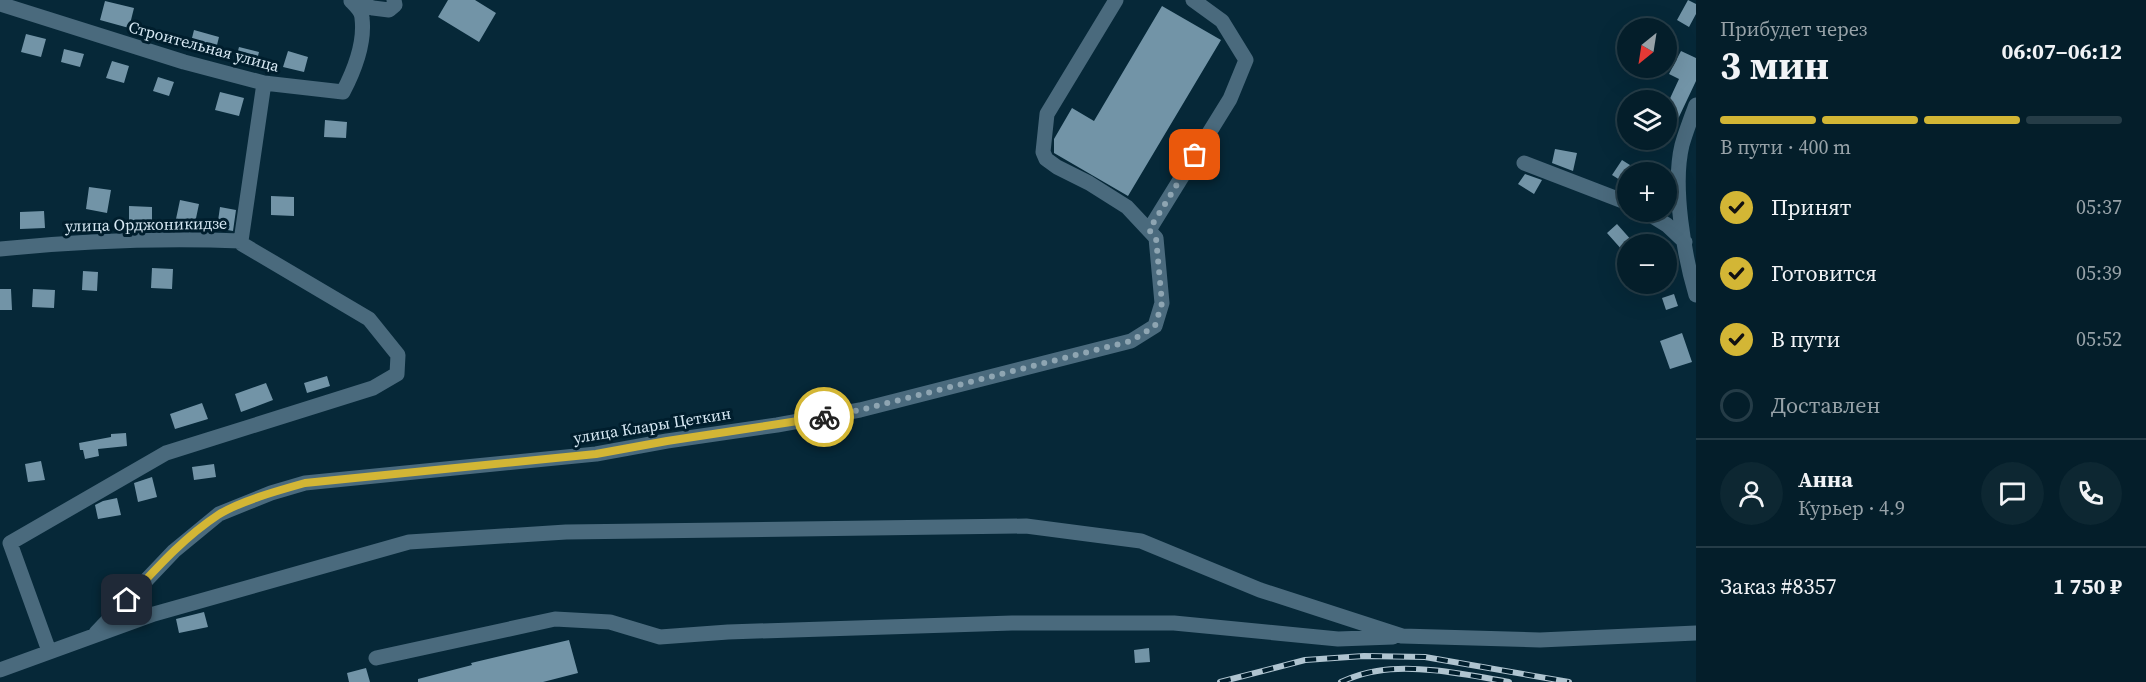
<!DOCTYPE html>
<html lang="ru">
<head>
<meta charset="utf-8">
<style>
	body { margin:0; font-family:"Source Serif 4",serif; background:#0d2732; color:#f1f3f6; height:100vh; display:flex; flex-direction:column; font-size:22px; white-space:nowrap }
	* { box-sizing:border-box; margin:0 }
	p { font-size:20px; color:#97a2a8 }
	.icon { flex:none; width:33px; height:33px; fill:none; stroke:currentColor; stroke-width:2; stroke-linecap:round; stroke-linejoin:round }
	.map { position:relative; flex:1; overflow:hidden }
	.drawer { display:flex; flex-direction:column; background:#041e2a; width:450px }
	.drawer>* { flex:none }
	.needle { width:39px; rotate:210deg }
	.fabs { position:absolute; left:1617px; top:18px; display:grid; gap:12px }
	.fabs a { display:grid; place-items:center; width:60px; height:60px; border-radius:50%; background:#041e2a; box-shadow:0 6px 24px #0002,0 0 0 2px #253c47; font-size:30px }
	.pin { position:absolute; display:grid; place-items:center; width:51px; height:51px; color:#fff; margin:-26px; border-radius:12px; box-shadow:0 3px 9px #0006 }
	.courier { position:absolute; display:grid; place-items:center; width:60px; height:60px; margin:-30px; border:4px solid #d3b635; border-radius:50%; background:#fff; color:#222; box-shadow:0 2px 8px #0007 }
	.summary em { font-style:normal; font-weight:700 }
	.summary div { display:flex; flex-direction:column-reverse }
	.summary { display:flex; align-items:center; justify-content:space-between; height:102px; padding:0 24px }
	h1 { font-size:39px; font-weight:700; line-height:45px }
	.bar { display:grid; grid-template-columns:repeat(4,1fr); gap:9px 6px; align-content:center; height:72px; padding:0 24px }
	.bar i { height:8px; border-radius:4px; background:#253c47 }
	.bar .on { background:#d3b635 }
	.bar p { grid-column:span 4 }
	.line { display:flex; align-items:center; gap:15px; padding:0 24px; border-top:2px solid #253c47 }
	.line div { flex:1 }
	.round { display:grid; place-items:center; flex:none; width:63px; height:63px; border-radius:32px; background:#0d2732 }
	ol { padding:0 24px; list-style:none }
	li { display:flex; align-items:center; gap:18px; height:66px }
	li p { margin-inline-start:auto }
	li .icon { padding:6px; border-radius:50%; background:#d3b635; color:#111; stroke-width:4 }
	li:last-child { color:#97a2a8 }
	li i { width:33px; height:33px; border:3px solid #253c47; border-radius:50% }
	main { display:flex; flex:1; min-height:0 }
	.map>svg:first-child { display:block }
	.building { fill:#7294a7 }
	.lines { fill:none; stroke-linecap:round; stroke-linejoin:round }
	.minor { stroke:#4a6a7d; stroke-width:15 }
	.rail-casing { stroke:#afc4d0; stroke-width:6 }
	.rail { stroke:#001e2d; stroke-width:4; stroke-dasharray:11; stroke-linecap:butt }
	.done { stroke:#8ea5b2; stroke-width:6; stroke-dasharray:0 10.8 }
	.route { stroke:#d3b635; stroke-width:8 }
	.labels { text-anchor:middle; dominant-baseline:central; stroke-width:6; stroke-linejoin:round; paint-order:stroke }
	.street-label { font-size:16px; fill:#d7e9f4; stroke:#001e2d }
</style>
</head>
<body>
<main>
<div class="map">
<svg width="1696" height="682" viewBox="0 0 1696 682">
	<rect width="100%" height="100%" fill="#062838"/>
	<path class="building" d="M 448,0 L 475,0 L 496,13 L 479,42 L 438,17 Z
		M 1688,0 L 1696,4 L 1696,14 L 1689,27 L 1677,20 Z
		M 105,1 L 134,8 L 129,28 L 100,20 Z
		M 1162,6 L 1221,40 L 1128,196 L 1054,153 L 1054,139 L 1072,108 L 1094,121 Z
		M 194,30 L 219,37 L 214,57 L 189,50 Z
		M 26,34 L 46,39 L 41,57 L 21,52 Z
		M 239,47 L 259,52 L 255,68 L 235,62 Z
		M 64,49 L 84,54 L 80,67 L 61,62 Z
		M 288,51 L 308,57 L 304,72 L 283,67 Z
		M 1681,51 L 1696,58 L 1696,81 L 1678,119 L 1666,114 L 1666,107 L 1679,79 L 1669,74 Z
		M 112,61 L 129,66 L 124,83 L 106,78 Z
		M 158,77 L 174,82 L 169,96 L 153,91 Z
		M 220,92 L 244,98 L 239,116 L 215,110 Z
		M 325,120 L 347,122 L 346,138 L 324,137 Z
		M 1555,149 L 1577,153 L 1573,171 L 1552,163 Z
		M 1622,160 L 1641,172 L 1628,172 L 1628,185 L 1612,175 Z
		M 1525,174 L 1542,180 L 1534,194 L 1518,184 Z
		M 89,187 L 111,190 L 107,213 L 86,209 Z
		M 271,196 L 294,197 L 294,216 L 271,215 Z
		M 180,200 L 199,204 L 195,223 L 176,219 Z
		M 129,206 L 152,207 L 152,225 L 129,225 Z
		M 220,207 L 236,210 L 233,231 L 217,228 Z
		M 44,211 L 45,228 L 20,229 L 20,212 Z
		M 1617,224 L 1633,242 L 1628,244 L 1628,247 L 1623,251 L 1607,233 Z
		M 152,268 L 173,269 L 172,289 L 151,288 Z
		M 83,271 L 98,272 L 97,291 L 82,290 Z
		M 0,289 L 11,289 L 12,310 L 0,310 Z
		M 33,289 L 55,290 L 54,308 L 32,307 Z
		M 1674,294 L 1678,306 L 1666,310 L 1662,298 Z
		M 1682,333 L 1692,362 L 1670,369 L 1660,341 Z
		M 327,376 L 330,386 L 307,393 L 304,383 Z
		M 266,383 L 273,400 L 241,412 L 235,394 Z
		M 202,403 L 208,419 L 175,429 L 170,414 Z
		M 126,433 L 127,446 L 98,449 L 99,456 L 85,459 L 83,450 L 80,450 L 79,443 L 111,437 L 111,434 Z
		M 41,461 L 45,480 L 28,482 L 25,464 Z
		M 214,464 L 216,477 L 194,480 L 192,467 Z
		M 152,477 L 157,497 L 138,502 L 134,483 Z
		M 117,498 L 121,515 L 98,519 L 95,505 L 103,501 Z
		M 204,612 L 208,627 L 179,633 L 176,619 Z
		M 569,640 L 578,673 L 543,682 L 418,682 L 418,679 L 472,665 L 471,663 Z
		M 1149,648 L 1150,662 L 1135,663 L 1134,650 Z
		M 366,668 L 370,682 L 349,682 L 347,673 Z"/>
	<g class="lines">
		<path class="minor" d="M 351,1 L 373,8 L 389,10 L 395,5 L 394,0
			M 0,4 L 184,62 L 264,83 L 343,92 C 354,71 365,42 362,18 C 362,12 356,6 352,2
			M 1696,105 C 1691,118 1686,131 1682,145 C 1672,186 1684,255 1696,295
			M 1524,163 L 1628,203
			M 1646,212 L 1667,225 L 1685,242
			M 1149,230 L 1230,99 L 1246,60 L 1222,21 L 1193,0
			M 0,249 C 80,241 161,238 241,241 L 264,83
			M 96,633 L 174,551 L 219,514 L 271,493 L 305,483 L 596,454 L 667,441 L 777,425 L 860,410 L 1131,341 L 1155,326 L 1162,303 L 1156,238 L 1127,207 L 1089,183 L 1057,167 L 1046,159 L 1043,152 L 1047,114 L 1116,0
			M 49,651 L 10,543 L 166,453 L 373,388 L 397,374 L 398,355 L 369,319 L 242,244 L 241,241
			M 376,658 L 555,619 L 610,622 L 660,637 L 728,632 L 1012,623 L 1174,623 L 1338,639 L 1393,637
			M 0,670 L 154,614 L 409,542 L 566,532 L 1026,526 L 1141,541 L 1260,590 L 1402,636 L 1540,640 L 1696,633"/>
		<g class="rail-casing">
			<path id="rail" d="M 1220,682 L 1305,660 L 1364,656 L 1425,657 L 1569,682
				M 1341,682 C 1352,677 1364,673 1377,671 C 1417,664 1468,675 1509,682"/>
		</g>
		<use href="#rail" class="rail"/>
	</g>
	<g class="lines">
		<path class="done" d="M 824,417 L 860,410 L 1131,341 L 1155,326 L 1162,303 L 1156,238 L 1149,230 L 1195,155"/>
		<path class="route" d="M 127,600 C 155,570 183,538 218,515 C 240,501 280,490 305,483 L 596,454 L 667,441 L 824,417"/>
	</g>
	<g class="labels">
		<g class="street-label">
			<text transform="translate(204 46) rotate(15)">Строительная улица</text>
			<text transform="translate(146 224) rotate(-1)">улица Орджоникидзе</text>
			<text transform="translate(652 425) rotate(-9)">улица Клары Цеткин</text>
		</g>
	</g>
</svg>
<div class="fabs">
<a><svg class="needle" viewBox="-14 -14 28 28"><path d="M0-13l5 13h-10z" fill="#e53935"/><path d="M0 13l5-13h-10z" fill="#97a2a8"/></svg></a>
<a><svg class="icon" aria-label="layers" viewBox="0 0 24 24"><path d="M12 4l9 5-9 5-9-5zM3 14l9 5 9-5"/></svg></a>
<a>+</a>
<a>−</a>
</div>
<div class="pin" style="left:1195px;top:155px;background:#ea580c"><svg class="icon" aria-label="bag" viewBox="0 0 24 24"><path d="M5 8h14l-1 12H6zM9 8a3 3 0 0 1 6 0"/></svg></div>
<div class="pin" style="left:127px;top:600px;background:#1f2937"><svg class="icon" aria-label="home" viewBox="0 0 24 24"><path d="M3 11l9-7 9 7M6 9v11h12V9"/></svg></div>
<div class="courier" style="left:824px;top:417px"><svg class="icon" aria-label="bike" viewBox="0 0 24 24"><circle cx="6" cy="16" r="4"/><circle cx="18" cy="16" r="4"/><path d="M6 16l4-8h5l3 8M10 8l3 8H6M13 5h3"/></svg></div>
</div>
<section class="drawer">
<div class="summary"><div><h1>3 мин</h1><p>Прибудет через</p></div><em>06:07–06:12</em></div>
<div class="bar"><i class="on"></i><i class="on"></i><i class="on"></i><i></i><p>В пути · 400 m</p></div>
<ol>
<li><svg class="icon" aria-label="check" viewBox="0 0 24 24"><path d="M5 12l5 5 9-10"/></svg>Принят<p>05:37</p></li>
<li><svg class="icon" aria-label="check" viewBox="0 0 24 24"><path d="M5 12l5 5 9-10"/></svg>Готовится<p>05:39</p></li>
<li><svg class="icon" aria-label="check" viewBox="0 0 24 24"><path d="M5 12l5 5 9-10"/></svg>В пути<p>05:52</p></li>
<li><i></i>Доставлен</li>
</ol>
<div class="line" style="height:108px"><a class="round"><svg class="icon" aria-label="person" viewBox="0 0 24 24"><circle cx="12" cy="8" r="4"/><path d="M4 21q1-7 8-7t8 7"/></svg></a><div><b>Анна</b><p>Курьер · 4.9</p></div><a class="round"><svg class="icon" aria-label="chat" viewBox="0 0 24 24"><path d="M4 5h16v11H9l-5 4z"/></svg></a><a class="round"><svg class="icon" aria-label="phone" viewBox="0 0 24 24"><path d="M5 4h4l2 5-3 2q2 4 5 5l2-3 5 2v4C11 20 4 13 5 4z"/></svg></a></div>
<div class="line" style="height:78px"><div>Заказ #8357</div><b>1 750 ₽</b></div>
</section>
</main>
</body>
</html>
